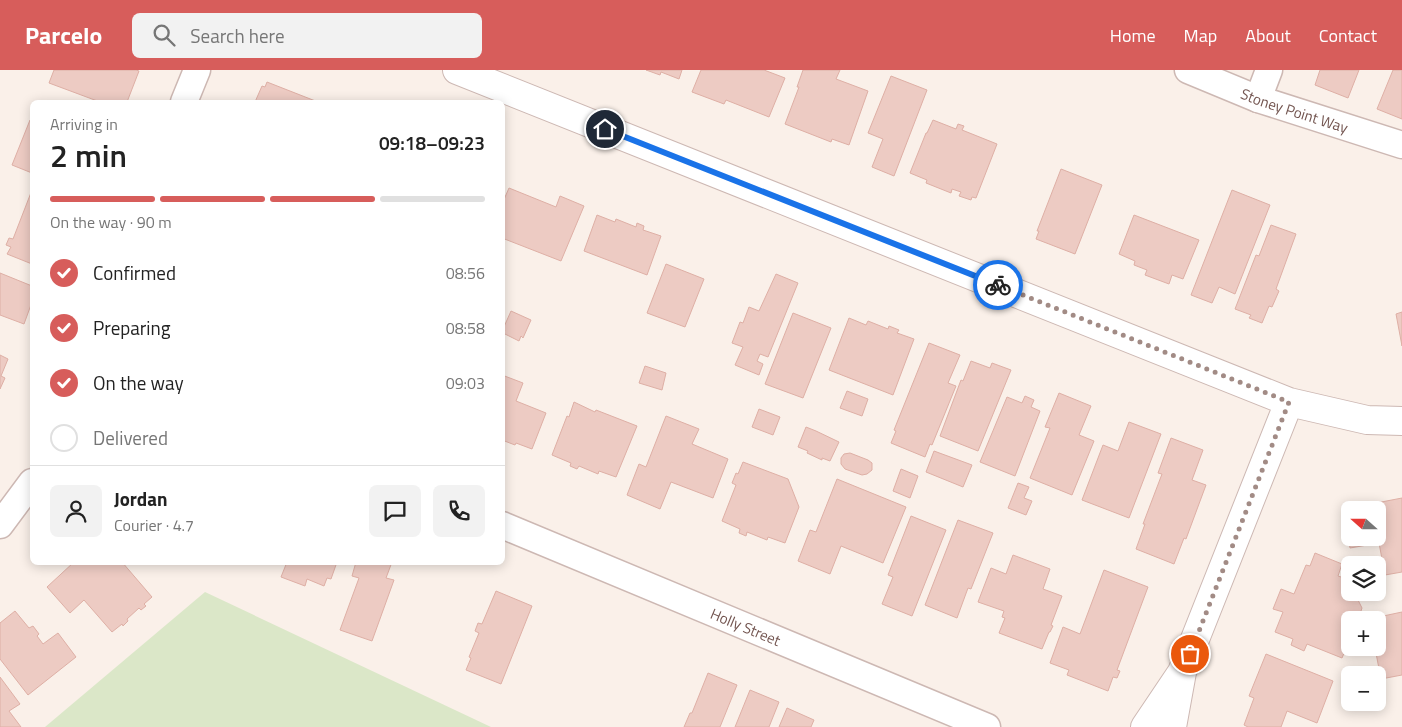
<!DOCTYPE html>
<html lang="en">
<head>
<meta charset="utf-8">
<style>
	body { margin:0; font-family:"Titillium Web",sans-serif; background:#f2f2f2; color:#222; height:100vh; display:flex; flex-direction:column; font-size:19px; white-space:nowrap }
	* { box-sizing:border-box; margin:0 }
	p { font-size:16px; color:#767676 }
	.icon { flex:none; width:28px; height:28px; fill:none; stroke:currentColor; stroke-width:2; stroke-linecap:round; stroke-linejoin:round }
	.map { position:relative; flex:1; overflow:hidden }
	.panel { position:absolute; left:30px; top:30px; width:475px; height:465px; display:flex; flex-direction:column; background:#fff; border-radius:8px; box-shadow:0 2px 12px #0003 }
	.panel>* { flex:none }
	.needle { width:32px; rotate:291deg }
	.fabs { position:absolute; left:1341px; top:431px; display:grid; gap:10px }
	.fabs a { display:grid; place-items:center; width:45px; height:45px; border-radius:8px; background:#fff; box-shadow:0 2px 12px #0003; font-size:25px }
	.pin { position:absolute; display:grid; place-items:center; width:42px; height:42px; color:#fff; margin:-21px; border:2px solid #fff; border-radius:50%; box-shadow:0 1px 5px #0007 }
	.courier { position:absolute; display:grid; place-items:center; width:50px; height:50px; margin:-25px; border:4px solid #1a73e8; border-radius:50%; background:#fff; color:#222; box-shadow:0 1px 6px #0007 }
	.headline em { font-style:normal; font-weight:600 }
	.headline div { display:flex; flex-direction:column-reverse }
	.headline { display:flex; align-items:center; justify-content:space-between; height:85px; padding:0 20px }
	h1 { font-size:32px; font-weight:600; line-height:38px }
	.bar { display:grid; grid-template-columns:repeat(4,1fr); gap:8px 5px; align-content:center; height:60px; padding:0 20px }
	.bar i { height:6px; border-radius:4px; background:#e0e0e0 }
	.bar .selected { background:#d75d5b }
	.bar p { grid-column:span 4 }
	.line { display:flex; align-items:center; gap:12px; padding:0 20px; border-top:1px solid #e0e0e0 }
	.line div { flex:1 }
	.round { display:grid; place-items:center; flex:none; width:52px; height:52px; border-radius:8px; background:#f2f2f2 }
	ol { padding:0 20px; list-style:none }
	li { display:flex; align-items:center; gap:15px; height:55px }
	li p { margin-inline-start:auto }
	li .icon { padding:5px; border-radius:50%; background:#d75d5b; color:#fff; stroke-width:4 }
	li:last-child { color:#767676 }
	li i { width:28px; height:28px; border:2px solid #e0e0e0; border-radius:50% }
	header { display:flex; align-items:center; gap:30px; box-sizing:border-box; height:70px; padding:0 25px; background:#d75d5b; color:#fff }
	header strong { font-size:24px }
	nav { display:flex; gap:28px; margin-inline-start:auto; font-size:18px }
	.search { width:350px; height:45px; background:#f2f2f2; display:flex; align-items:center; gap:12px; box-sizing:border-box; padding:0 18px; border-radius:8px; color:#767676; font-size:19px }
	.map>svg:first-child { display:block }
	.green { fill:#dbe7c8 }
	.building { fill:#edcbc3; stroke:#deafa5 }
	.lines { fill:none; stroke-linecap:round; stroke-linejoin:round }
	.minor-casing { stroke:#cdb8b3; stroke-width:29 }
	.tertiary-casing { stroke:#cdb8b3; stroke-width:30 }
	.minor { stroke:#fff; stroke-width:26 }
	.tertiary { stroke:#fff; stroke-width:28 }
	.done { stroke:#a28b85; stroke-width:5; stroke-dasharray:0 9 }
	.route { stroke:#1a73e8; stroke-width:6 }
	.labels { text-anchor:middle; dominant-baseline:central; stroke-width:4; stroke-linejoin:round; paint-order:stroke }
	.street-label { font-size:15px; fill:#72544f; stroke:#fdf4ef }
</style>
</head>
<body>
<header>
<strong>Parcelo</strong>
<div class="search"><svg class="icon" aria-label="search" viewBox="0 0 24 24"><circle cx="10" cy="10" r="6"/><path d="M15 15l6 6"/></svg>Search here</div>
<nav><a>Home</a><a>Map</a><a>About</a><a>Contact</a></nav>
</header>
<div class="map">
<svg width="1402" height="657" viewBox="0 0 1402 657">
	<rect width="100%" height="100%" fill="#faf0e9"/>
	<path class="green" d="M 205,522 L 491,657 L 45,657 Z"/>
	<path class="building" d="M 54,0 L 136,0 L 139,1 L 127,32 L 100,32 L 49,13 Z
		M 646,0 L 682,0 L 679,9 L 661,2 L 660,5 Z
		M 701,0 L 764,0 L 785,8 L 769,47 L 726,30 L 724,34 L 692,22 Z
		M 803,0 L 840,0 L 836,9 L 868,21 L 849,75 L 832,69 L 831,72 L 785,54 L 799,17 L 797,17 Z
		M 1320,0 L 1359,0 L 1348,28 L 1315,15 Z
		M 1393,0 L 1402,0 L 1402,49 L 1377,39 Z
		M 891,6 L 927,20 L 894,106 L 872,97 L 883,69 L 868,63 Z
		M 267,12 L 318,32 L 255,32 L 262,16 L 265,17 Z
		M 30,50 L 32,51 L 32,103 L 12,95 Z
		M 933,50 L 956,59 L 958,54 L 964,56 L 962,60 L 997,74 L 976,128 L 972,127 L 971,130 L 959,126 L 961,122 L 952,119 L 951,123 L 926,113 L 927,110 L 910,103 L 926,63 L 927,63 Z
		M 1061,99 L 1102,115 L 1075,184 L 1036,169 L 1039,161 L 1037,161 Z
		M 509,118 L 556,137 L 560,126 L 584,136 L 561,191 L 502,168 L 502,134 Z
		M 32,120 L 32,194 L 7,184 L 11,177 L 6,175 L 9,168 L 13,169 Z
		M 1232,120 L 1270,135 L 1235,224 L 1219,217 L 1212,233 L 1191,225 Z
		M 597,145 L 615,152 L 616,149 L 636,157 L 637,153 L 644,156 L 643,160 L 661,166 L 647,205 L 584,181 Z
		M 1134,145 L 1199,170 L 1183,209 L 1172,205 L 1169,214 L 1145,205 L 1147,200 L 1134,195 L 1135,191 L 1119,184 Z
		M 1271,155 L 1296,164 L 1276,219 L 1279,221 L 1272,237 L 1269,236 L 1262,253 L 1249,248 L 1251,245 L 1235,239 L 1256,185 L 1259,186 Z
		M 666,194 L 704,209 L 685,257 L 647,243 Z
		M 0,203 L 32,216 L 32,232 L 24,254 L 0,245 Z
		M 776,204 L 798,213 L 768,287 L 760,284 L 757,291 L 763,294 L 759,305 L 735,295 L 743,277 L 732,273 L 740,252 L 743,253 L 749,237 L 759,241 Z
		M 511,241 L 531,250 L 523,268 L 521,266 L 519,271 L 503,263 L 505,260 L 503,259 Z
		M 1402,242 L 1402,276 L 1396,244 Z
		M 793,243 L 831,258 L 803,328 L 765,314 Z
		M 849,248 L 866,255 L 868,251 L 888,259 L 889,256 L 899,260 L 897,263 L 914,269 L 893,325 L 829,300 Z
		M 929,273 L 960,285 L 948,313 L 956,316 L 932,375 L 930,374 L 925,387 L 891,373 L 896,361 L 894,360 Z
		M 0,285 L 8,289 L 1,306 L 5,308 L 0,319 Z
		M 971,291 L 990,298 L 992,293 L 1011,300 L 978,381 L 940,366 L 961,310 L 963,311 Z
		M 645,296 L 666,303 L 662,320 L 639,313 Z
		M 502,305 L 523,313 L 516,331 L 546,343 L 532,379 L 516,373 L 515,375 L 502,370 Z
		M 847,321 L 868,329 L 862,346 L 840,338 Z
		M 1059,323 L 1091,336 L 1079,365 L 1094,371 L 1072,425 L 1030,408 L 1050,358 L 1045,357 Z
		M 1025,326 L 1034,330 L 1031,337 L 1040,341 L 1015,406 L 980,392 L 1007,327 L 1022,333 Z
		M 574,332 L 595,342 L 596,340 L 637,356 L 616,407 L 599,401 L 598,404 L 579,396 L 577,399 L 570,396 L 571,393 L 552,385 L 567,346 L 569,347 Z
		M 759,339 L 780,347 L 773,365 L 752,357 Z
		M 666,346 L 699,359 L 692,374 L 728,389 L 713,428 L 671,412 L 660,439 L 627,425 L 639,394 L 646,397 Z
		M 1129,352 L 1161,364 L 1129,448 L 1082,430 L 1103,375 L 1118,381 Z
		M 806,357 L 816,361 L 839,372 L 830,391 L 822,388 L 822,390 L 807,383 L 808,381 L 798,377 Z
		M 1171,368 L 1203,380 L 1192,410 L 1206,415 L 1186,469 L 1184,468 L 1174,494 L 1136,479 L 1145,454 L 1143,454 L 1162,404 L 1158,403 Z
		M 934,381 L 972,395 L 963,417 L 926,402 Z
		M 850,383 L 868,390 L 872,393 L 872,400 L 867,404 L 862,405 L 845,399 L 841,394 L 841,388 L 844,384 Z
		M 743,392 L 788,409 L 799,437 L 785,473 L 768,467 L 767,470 L 747,462 L 746,466 L 739,463 L 740,459 L 722,451 L 736,415 L 732,413 L 736,403 L 738,404 Z
		M 901,399 L 918,406 L 910,428 L 893,421 Z
		M 837,409 L 906,437 L 883,493 L 841,476 L 830,504 L 798,491 L 810,460 L 816,462 Z
		M 1018,413 L 1029,417 L 1024,428 L 1032,431 L 1026,445 L 1008,438 Z
		M 1402,428 L 1402,502 L 1385,505 L 1379,473 L 1350,478 L 1344,444 L 1350,443 L 1350,468 L 1378,468 L 1378,440 L 1367,440 L 1372,439 L 1371,434 Z
		M 911,446 L 946,460 L 912,546 L 882,534 L 893,507 L 888,505 Z
		M 958,450 L 993,463 L 971,519 L 968,518 L 957,548 L 925,535 Z
		M 1315,483 L 1342,494 L 1338,506 L 1347,509 L 1350,515 L 1350,522 L 1354,522 L 1362,538 L 1358,550 L 1350,550 L 1350,569 L 1342,588 L 1307,574 L 1304,581 L 1291,575 L 1293,569 L 1275,562 L 1283,542 L 1273,539 L 1281,519 L 1294,524 L 1306,495 L 1310,496 Z
		M 1013,485 L 1050,499 L 1043,519 L 1062,526 L 1051,555 L 1053,556 L 1050,562 L 1049,562 L 1042,579 L 999,563 L 1005,548 L 1002,547 L 1004,541 L 978,532 L 991,498 L 1006,504 Z
		M 74,492 L 122,492 L 152,527 L 144,534 L 146,536 L 141,540 L 139,538 L 127,549 L 128,551 L 123,556 L 122,554 L 112,562 L 84,530 L 70,543 L 47,517 Z
		M 287,492 L 337,492 L 331,509 L 327,508 L 324,516 L 307,509 L 305,516 L 281,507 Z
		M 356,492 L 392,492 L 386,508 L 394,510 L 372,571 L 340,560 L 359,508 L 352,506 Z
		M 1104,500 L 1148,517 L 1117,600 L 1120,601 L 1117,608 L 1113,607 L 1108,621 L 1067,605 L 1069,600 L 1050,593 L 1063,557 L 1080,564 Z
		M 496,521 L 532,536 L 501,614 L 466,600 L 471,588 L 469,587 L 479,563 L 475,561 L 478,553 L 482,554 Z
		M 15,541 L 29,558 L 33,556 L 39,564 L 37,566 L 43,574 L 58,563 L 76,587 L 28,625 L 0,589 L 0,553 Z
		M 1402,542 L 1402,605 L 1381,609 L 1375,578 L 1378,578 L 1378,550 L 1375,550 L 1374,548 Z
		M 1266,584 L 1333,611 L 1317,653 L 1287,641 L 1281,657 L 1248,657 L 1244,655 L 1254,628 L 1249,626 Z
		M 708,603 L 737,615 L 720,657 L 684,657 L 690,643 L 692,643 Z
		M 0,607 L 20,634 L 9,641 L 21,657 L 0,657 Z
		M 750,620 L 779,632 L 769,657 L 735,657 Z
		M 787,638 L 814,650 L 811,657 L 779,657 Z"/>
	<g class="lines">
		<g class="minor-casing">
			<g id="minor">
				<path id="s1" d="M 1188,0 L 1258,29 L 1402,75"/>
				<path d="M 1258,29 L 1269,0"/>
				<path d="M 184,32 L 197,0"/>
				<path d="M 0,455 L 32,412"/>
				<path id="s2" d="M 502,455 L 987,657"/>
			</g>
		</g>
		<g class="tertiary-casing">
			<path id="tertiary" d="M 457,0 L 1289,332 L 1367,350 L 1402,351
				M 1182,602 L 1289,332
				M 1145,657 L 1182,602 L 1172,657"/>
		</g>
		<use href="#minor" class="minor"/>
		<use href="#tertiary" class="tertiary"/>
	</g>
	<g class="lines">
		<path class="done" d="M 998,215 L 1289,332 L 1190,584"/>
		<path class="route" d="M 605,59 L 998,215"/>
	</g>
	<g class="labels">
		<g class="street-label">
			<text stroke="none"><textPath href="#s1" startOffset="114">Stoney Point Way</textPath></text>
			<text stroke="none"><textPath href="#s2" startOffset="264">Holly Street</textPath></text>
		</g>
	</g>
</svg>
<div class="fabs">
<a><svg class="needle" viewBox="-14 -14 28 28"><path d="M0-13l5 13h-10z" fill="#e53935"/><path d="M0 13l5-13h-10z" fill="#767676"/></svg></a>
<a><svg class="icon" aria-label="layers" viewBox="0 0 24 24"><path d="M12 4l9 5-9 5-9-5zM3 14l9 5 9-5"/></svg></a>
<a>+</a>
<a>−</a>
</div>
<div class="pin" style="left:1190px;top:584px;background:#ea580c"><svg class="icon" aria-label="bag" viewBox="0 0 24 24"><path d="M5 8h14l-1 12H6zM9 8a3 3 0 0 1 6 0"/></svg></div>
<div class="pin" style="left:605px;top:59px;background:#1f2937"><svg class="icon" aria-label="home" viewBox="0 0 24 24"><path d="M3 11l9-7 9 7M6 9v11h12V9"/></svg></div>
<div class="courier" style="left:998px;top:215px"><svg class="icon" aria-label="bike" viewBox="0 0 24 24"><circle cx="6" cy="16" r="4"/><circle cx="18" cy="16" r="4"/><path d="M6 16l4-8h5l3 8M10 8l3 8H6M13 5h3"/></svg></div>
<section class="panel">
<div class="headline"><div><h1>2 min</h1><p>Arriving in</p></div><em>09:18–09:23</em></div>
<div class="bar"><i class="selected"></i><i class="selected"></i><i class="selected"></i><i></i><p>On the way · 90 m</p></div>
<ol>
<li><svg class="icon" aria-label="check" viewBox="0 0 24 24"><path d="M5 12l5 5 9-10"/></svg>Confirmed<p>08:56</p></li>
<li><svg class="icon" aria-label="check" viewBox="0 0 24 24"><path d="M5 12l5 5 9-10"/></svg>Preparing<p>08:58</p></li>
<li><svg class="icon" aria-label="check" viewBox="0 0 24 24"><path d="M5 12l5 5 9-10"/></svg>On the way<p>09:03</p></li>
<li><i></i>Delivered</li>
</ol>
<div class="line" style="height:90px"><a class="round"><svg class="icon" aria-label="person" viewBox="0 0 24 24"><circle cx="12" cy="8" r="4"/><path d="M4 21q1-7 8-7t8 7"/></svg></a><div><b>Jordan</b><p>Courier · 4.7</p></div><a class="round"><svg class="icon" aria-label="chat" viewBox="0 0 24 24"><path d="M4 5h16v11H9l-5 4z"/></svg></a><a class="round"><svg class="icon" aria-label="phone" viewBox="0 0 24 24"><path d="M5 4h4l2 5-3 2q2 4 5 5l2-3 5 2v4C11 20 4 13 5 4z"/></svg></a></div>
</section>
</div>
</body>
</html>
